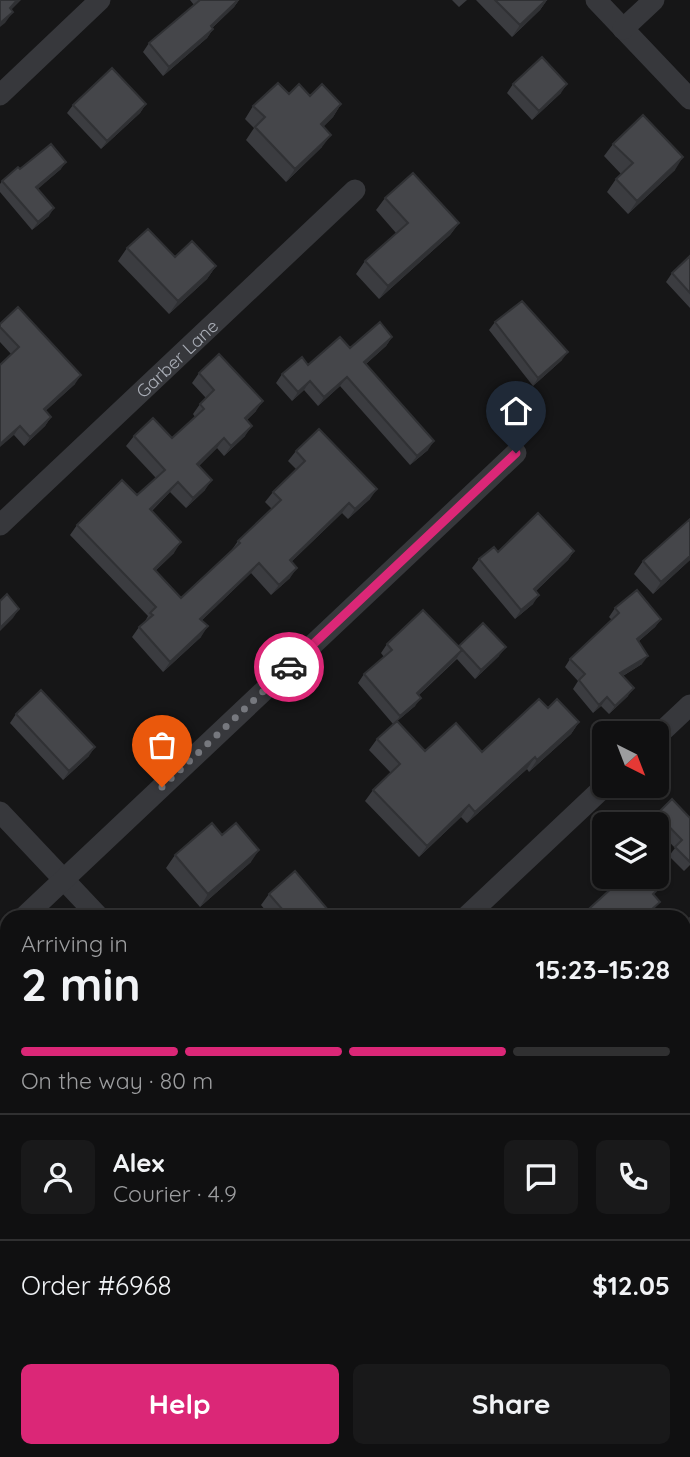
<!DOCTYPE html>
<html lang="en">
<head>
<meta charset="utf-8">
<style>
	body { margin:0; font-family:Quicksand,sans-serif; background:#19191a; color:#f1f3f6; height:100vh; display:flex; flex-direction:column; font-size:26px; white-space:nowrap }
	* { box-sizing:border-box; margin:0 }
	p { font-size:23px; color:#9c9d9f }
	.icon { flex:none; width:38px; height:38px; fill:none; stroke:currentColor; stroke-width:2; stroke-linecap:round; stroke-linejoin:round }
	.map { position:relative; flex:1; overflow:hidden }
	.details { position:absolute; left:0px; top:910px; width:691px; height:548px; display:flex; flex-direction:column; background:#101011; border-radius:21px 21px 0 0; box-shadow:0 2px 5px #0004,0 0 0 2px #303031 }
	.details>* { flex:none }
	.needle { width:46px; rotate:138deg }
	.buttons { position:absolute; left:592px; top:721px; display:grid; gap:14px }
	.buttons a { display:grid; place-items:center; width:77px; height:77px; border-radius:10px; background:#101011; box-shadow:0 2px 5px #0004,0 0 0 2px #303031; font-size:35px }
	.pin { position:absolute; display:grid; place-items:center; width:60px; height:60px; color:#fff; margin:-72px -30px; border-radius:50% 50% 50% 0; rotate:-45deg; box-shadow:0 0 7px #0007 }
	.pin .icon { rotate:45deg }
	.courier { position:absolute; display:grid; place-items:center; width:70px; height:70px; margin:-35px; border:5px solid #db2777; border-radius:50%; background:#fff; color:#222; box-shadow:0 2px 9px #0007 }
	.headline em { font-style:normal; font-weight:700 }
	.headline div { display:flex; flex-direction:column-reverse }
	.headline { display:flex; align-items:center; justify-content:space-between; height:119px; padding:0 21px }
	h1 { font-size:46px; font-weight:700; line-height:52px }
	.bar { display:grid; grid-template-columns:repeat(4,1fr); gap:10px 7px; align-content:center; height:84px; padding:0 21px }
	.bar i { height:9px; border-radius:5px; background:#303031 }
	.bar .active { background:#db2777 }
	.bar p { grid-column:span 4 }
	.line { display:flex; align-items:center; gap:18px; padding:0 21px; border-top:2px solid #303031 }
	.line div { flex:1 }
	.round { display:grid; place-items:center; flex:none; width:74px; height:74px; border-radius:10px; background:#19191a }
	.primary-button { display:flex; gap:14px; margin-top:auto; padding:14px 21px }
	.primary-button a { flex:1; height:80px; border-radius:10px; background:#db2777; color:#fff; font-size:28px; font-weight:700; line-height:80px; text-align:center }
	.primary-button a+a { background:#19191a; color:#f1f3f6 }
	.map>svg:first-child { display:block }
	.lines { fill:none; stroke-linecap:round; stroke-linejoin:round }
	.minor { stroke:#37383c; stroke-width:21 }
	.wall { fill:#3b3c40 }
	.shaded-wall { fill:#303134 }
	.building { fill:#45464a; stroke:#303134; stroke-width:2 }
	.done { stroke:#76787e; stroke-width:7; stroke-dasharray:0 12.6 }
	.route { stroke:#db2777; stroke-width:9 }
	.labels { text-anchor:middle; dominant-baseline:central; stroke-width:6; stroke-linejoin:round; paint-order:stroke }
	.street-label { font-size:18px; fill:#a9adb6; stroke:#111112 }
</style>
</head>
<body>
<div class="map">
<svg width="690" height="1457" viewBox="0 0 690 1457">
	<rect width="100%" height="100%" fill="#161617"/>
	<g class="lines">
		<g class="minor">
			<path d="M 596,0 L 690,99"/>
			<path d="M 623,29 L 654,0"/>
			<path d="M 0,95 L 100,0"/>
			<path id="s1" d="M 0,525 L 355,190"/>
			<path d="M 656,737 L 690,705"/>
			<path d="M 0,812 L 99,917"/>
			<path d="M 24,917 L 516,453"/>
			<path d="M 466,917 L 605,786"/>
			<path d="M 0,940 L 7,933"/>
			<path d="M 684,1129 L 690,1124"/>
			<path d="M 0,1358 L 7,1351"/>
			<path d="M 602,1451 L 608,1457"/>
			<path d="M 334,1457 L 341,1451"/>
		</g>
	</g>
	<path class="wall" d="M 190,0 L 239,0 L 234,7 L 212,28 L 213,29 L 207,38 L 163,76 L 143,52 L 149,43 L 194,5 Z
		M 452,0 L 467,0 L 459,7 Z
		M 476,0 L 547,0 L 540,10 L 512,37 Z
		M 513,84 L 561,93 L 532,120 L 507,93 Z
		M 289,94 L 310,96 L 341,104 L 333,117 L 323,127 L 322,147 L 286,182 L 246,140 L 254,128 L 245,119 L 253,106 Z
		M 146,104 L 140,113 L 101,149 L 67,113 L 73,105 Z
		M 613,144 L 675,170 L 628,214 L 607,192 L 616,179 L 621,174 L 604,156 Z
		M 20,169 L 61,169 L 37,189 L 49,216 L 32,230 L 0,192 L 0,184 L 2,181 Z
		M 385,198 L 459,223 L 450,235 L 379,299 L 356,274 L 365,261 L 396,233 L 376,210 Z
		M 127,248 L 216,266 L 207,279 L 169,314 L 118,261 Z
		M 690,256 L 690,308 L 666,282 L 672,273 Z
		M 495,322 L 562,360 L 533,386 L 489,330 Z
		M 0,324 L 75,384 L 45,411 L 51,417 L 45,426 L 24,446 L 14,435 L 11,354 L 0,342 Z
		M 392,337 L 386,346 L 366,364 L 428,450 L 410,465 L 340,386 L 318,406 L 304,390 L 292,401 L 276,383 L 282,374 L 350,348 Z
		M 199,373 L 256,411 L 247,420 L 245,436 L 224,456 L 217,448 L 199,466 L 205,490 L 186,508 L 170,492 L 152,511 L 174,553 L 155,571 L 181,598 L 231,551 L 238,541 L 272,509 L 265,502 L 273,492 L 296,469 L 288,461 L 296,451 L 370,499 L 348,519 L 342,513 L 291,562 L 290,578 L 271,595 L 251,573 L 202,620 L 201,637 L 163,672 L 132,637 L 139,627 L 144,623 L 148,616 L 70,535 L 77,525 L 137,495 L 156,478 L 126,446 L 134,436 L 172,438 L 195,417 L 193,414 L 200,404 L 206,398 L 192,383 Z
		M 690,519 L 690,560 L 653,594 L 634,574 L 643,561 Z
		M 574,551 L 568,560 L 536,591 L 533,604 L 515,619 L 472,568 L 479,559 L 498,552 Z
		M 615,608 L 661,619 L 655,627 L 639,641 L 642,664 L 623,676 L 628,696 L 609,714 L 601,706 L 593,713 L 573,689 L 578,681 L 565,667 L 570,659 L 612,620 L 609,617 Z
		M 387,644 L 458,647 L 499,656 L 475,679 L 457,659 L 419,695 L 415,706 L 397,721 L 425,751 L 482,752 L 548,708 L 579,722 L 571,734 L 529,772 L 527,769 L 467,823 L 461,817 L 419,857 L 365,801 L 373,790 L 391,773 L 369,750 L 377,739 L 393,724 L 358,683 L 364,674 L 384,657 L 381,653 Z
		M 16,714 L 89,756 L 63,780 L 10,723 Z
		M 657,814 L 690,818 L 690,865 L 684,871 L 669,856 L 675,848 L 656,828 L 656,824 L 652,824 L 651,823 Z
		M 222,835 L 251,862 L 200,907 L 166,868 L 175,855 Z
		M 269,894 L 334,917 L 271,917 L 261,905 Z
		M 7,1003 L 7,1083 L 0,1075 L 0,1009 Z
		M 7,1084 L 7,1100 L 1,1093 Z
		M 690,1203 L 690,1261 L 687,1264 L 684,1260 L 684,1209 Z
		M 41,1451 L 128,1451 L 134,1457 L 47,1457 Z
		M 260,1451 L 269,1451 L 264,1455 Z
		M 460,1451 L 536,1451 L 541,1457 L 465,1457 Z"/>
	<path class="shaded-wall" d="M 17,0 L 21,0 L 2,19 L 10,8 Z
		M 239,0 L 234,7 L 205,35 L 211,26 Z
		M 547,0 L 540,10 L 512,37 L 520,25 Z
		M 13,12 L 5,23 L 0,27 L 0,23 Z
		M 213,29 L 207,38 L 163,76 L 169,67 Z
		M 567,84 L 561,93 L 532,120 L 539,111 Z
		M 146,104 L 140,113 L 101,149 L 107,141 Z
		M 341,104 L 333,117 L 312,137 L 321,124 Z
		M 331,135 L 322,147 L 286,182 L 295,169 Z
		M 683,157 L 675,170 L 628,214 L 637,201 Z
		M 66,162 L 61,169 L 31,195 L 36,187 Z
		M 54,208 L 49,216 L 32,230 L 38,222 Z
		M 459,223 L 450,235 L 379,299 L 388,286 Z
		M 216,266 L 207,279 L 169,314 L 178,301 Z
		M 392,337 L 386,346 L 358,371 L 364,362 Z
		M 568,352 L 562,360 L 533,386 L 538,378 Z
		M 81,375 L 75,384 L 38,418 L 44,409 Z
		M 347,377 L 340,386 L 318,406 L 324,397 Z
		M 310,381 L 304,390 L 292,401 L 298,392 Z
		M 263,401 L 256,411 L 238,428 L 245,418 Z
		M 51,417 L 45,426 L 24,446 L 30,437 Z
		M 20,426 L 14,435 L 0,447 L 0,444 Z
		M 252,426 L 245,436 L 224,456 L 231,446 Z
		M 224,438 L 217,448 L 190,474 L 197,464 Z
		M 434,441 L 428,450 L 410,465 L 417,456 Z
		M 212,480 L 205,490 L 186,508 L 193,498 Z
		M 178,482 L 170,492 L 143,519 L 150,509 Z
		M 377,489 L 370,499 L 348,519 L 355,509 Z
		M 349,503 L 342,513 L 283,570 L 290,560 Z
		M 181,542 L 174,553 L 147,579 L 154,569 Z
		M 574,551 L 568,560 L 528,598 L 534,589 Z
		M 690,556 L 690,560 L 653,594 L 661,582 Z
		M 259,563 L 251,573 L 193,629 L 200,619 Z
		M 297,568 L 290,578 L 271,595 L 279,585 Z
		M 539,595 L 533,604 L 515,619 L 521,610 Z
		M 19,609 L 13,618 L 0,631 L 0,628 Z
		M 661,619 L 655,627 L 632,647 L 637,639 Z
		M 208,626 L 201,637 L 163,672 L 170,662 Z
		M 506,647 L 499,656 L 475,679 L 481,670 Z
		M 462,650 L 456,659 L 411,702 L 417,693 Z
		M 648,656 L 642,664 L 614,681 L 620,673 Z
		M 634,688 L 628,696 L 609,714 L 615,706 Z
		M 607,697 L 601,706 L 593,713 L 599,705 Z
		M 421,698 L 415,706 L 394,724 L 400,716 Z
		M 579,722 L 571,734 L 529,772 L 537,760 Z
		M 95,747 L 89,756 L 63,780 L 69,771 Z
		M 535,757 L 527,769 L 467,823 L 475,812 Z
		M 469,805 L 461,817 L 419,857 L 427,846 Z
		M 259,850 L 251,862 L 200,907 L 208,894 Z
		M 660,902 L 653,910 L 646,917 L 643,917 Z
		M 690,1398 L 690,1403 L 684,1408 L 684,1403 Z"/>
	<path class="building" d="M 0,0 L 17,0 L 10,8 L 13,12 L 0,23 Z
		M 200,0 L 238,0 L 211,26 L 213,29 L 169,67 L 149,43 Z
		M 495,0 L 546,0 L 520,25 Z
		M 542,57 L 567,84 L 539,111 L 513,84 Z
		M 112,68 L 146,104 L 107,141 L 73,105 Z
		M 278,83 L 289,94 L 299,84 L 310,96 L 322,84 L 341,104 L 321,124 L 331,135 L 295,169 L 255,127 L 265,117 L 253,106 Z
		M 643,115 L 683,157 L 637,201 L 616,179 L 633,163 L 613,144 Z
		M 51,144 L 66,162 L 36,187 L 54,208 L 38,222 L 2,181 L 18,167 L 20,169 Z
		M 413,173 L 459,223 L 388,286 L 365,261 L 408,223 L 385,198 Z
		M 148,229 L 175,257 L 192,241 L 216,266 L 178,301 L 127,248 Z
		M 690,256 L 690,293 L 672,273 Z
		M 522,301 L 568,352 L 538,378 L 495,322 Z
		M 18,307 L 81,375 L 44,409 L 51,417 L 30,437 L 20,426 L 0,444 L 0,365 L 19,347 L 0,327 L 0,324 Z
		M 380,322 L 392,337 L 364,362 L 434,441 L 417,456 L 347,377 L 324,397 L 310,381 L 298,392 L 282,374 L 302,357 L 308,365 L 340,337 L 350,348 Z
		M 219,354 L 263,401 L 245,418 L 252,426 L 231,446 L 224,438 L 197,464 L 212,480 L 193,498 L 178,482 L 150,509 L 181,542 L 154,569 L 181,598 L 240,543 L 238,541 L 281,500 L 273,492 L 305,461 L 296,451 L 319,429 L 377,489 L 355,509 L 349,503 L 290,560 L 297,568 L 279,585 L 259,563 L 200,619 L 208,626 L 170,662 L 139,627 L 153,615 L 150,613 L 156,607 L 77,525 L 122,480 L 137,495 L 165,470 L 134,436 L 153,418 L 172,438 L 204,409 L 200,404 L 214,390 L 199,373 Z
		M 538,513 L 574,551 L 534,589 L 539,595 L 521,610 L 479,559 L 494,547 L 498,552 Z
		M 690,519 L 690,556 L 661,582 L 643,561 Z
		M 637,590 L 661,619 L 637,639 L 648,656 L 620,673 L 634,688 L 615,706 L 607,697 L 599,705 L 579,680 L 585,674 L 570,659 L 619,613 L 615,608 Z
		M 7,594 L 19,609 L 0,628 L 0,601 Z
		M 423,610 L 462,650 L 417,693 L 421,698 L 400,716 L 364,674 L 392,650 L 387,644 Z
		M 483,623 L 506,647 L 481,670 L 459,646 Z
		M 41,690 L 95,747 L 69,771 L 16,714 Z
		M 539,699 L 548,708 L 557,699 L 579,722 L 537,760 L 535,757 L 475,812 L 469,805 L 427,846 L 373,790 L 400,764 L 377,739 L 397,721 L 425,751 L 456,723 L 482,752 Z
		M 672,799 L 690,818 L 690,862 L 675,847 L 682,840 L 657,814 Z
		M 212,823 L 222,835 L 236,823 L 259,850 L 208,894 L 175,855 Z
		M 295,871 L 334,917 L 289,917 L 269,894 Z
		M 624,877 L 652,877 L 661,886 L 653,894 L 660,902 L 643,917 L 580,917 Z
		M 690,918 L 690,1000 L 684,1005 L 684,923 Z
		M 7,1003 L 7,1067 L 0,1058 L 0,1009 Z
		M 684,1021 L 690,1027 L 690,1046 L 684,1052 Z
		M 690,1203 L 690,1251 L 684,1245 L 684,1209 Z
		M 690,1331 L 690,1398 L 685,1403 L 684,1336 Z
		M 64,1451 L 128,1451 L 134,1457 L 70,1457 Z
		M 479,1451 L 536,1451 L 541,1457 L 484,1457 Z"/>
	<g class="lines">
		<path class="done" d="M 162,787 L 289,667"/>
		<path class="route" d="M 289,667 L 516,453"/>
	</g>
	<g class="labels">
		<g class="street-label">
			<text stroke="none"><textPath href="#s1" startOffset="243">Garber Lane</textPath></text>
		</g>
	</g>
</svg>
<div class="buttons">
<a><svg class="needle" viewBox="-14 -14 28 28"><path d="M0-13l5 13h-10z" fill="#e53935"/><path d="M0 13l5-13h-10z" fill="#9c9d9f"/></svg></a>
<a><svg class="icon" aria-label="layers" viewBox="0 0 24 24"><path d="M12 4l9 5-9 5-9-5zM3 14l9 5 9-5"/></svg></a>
</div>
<div class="pin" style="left:162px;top:787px;background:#ea580c"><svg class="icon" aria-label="bag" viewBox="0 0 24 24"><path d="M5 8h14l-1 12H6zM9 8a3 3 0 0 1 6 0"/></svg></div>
<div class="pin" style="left:516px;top:453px;background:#1f2937"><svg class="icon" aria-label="home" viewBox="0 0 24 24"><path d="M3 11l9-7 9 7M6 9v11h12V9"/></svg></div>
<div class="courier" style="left:289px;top:667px"><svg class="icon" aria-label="car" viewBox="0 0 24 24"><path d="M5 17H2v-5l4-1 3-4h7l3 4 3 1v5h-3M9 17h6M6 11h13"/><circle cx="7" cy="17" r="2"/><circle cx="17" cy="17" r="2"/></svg></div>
<section class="details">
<div class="headline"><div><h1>2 min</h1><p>Arriving in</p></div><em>15:23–15:28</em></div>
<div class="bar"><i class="active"></i><i class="active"></i><i class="active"></i><i></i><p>On the way · 80 m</p></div>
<div class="line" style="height:126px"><a class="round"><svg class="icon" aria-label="person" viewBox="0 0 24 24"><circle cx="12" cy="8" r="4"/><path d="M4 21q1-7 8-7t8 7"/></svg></a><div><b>Alex</b><p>Courier · 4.9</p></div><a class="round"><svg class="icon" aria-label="chat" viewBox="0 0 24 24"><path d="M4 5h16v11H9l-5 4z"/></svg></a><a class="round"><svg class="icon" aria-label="phone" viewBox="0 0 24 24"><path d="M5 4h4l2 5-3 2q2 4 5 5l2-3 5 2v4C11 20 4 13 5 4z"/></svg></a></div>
<div class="line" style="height:91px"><div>Order #6968</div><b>$12.05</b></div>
<div class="primary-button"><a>Help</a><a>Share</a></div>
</section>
</div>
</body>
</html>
